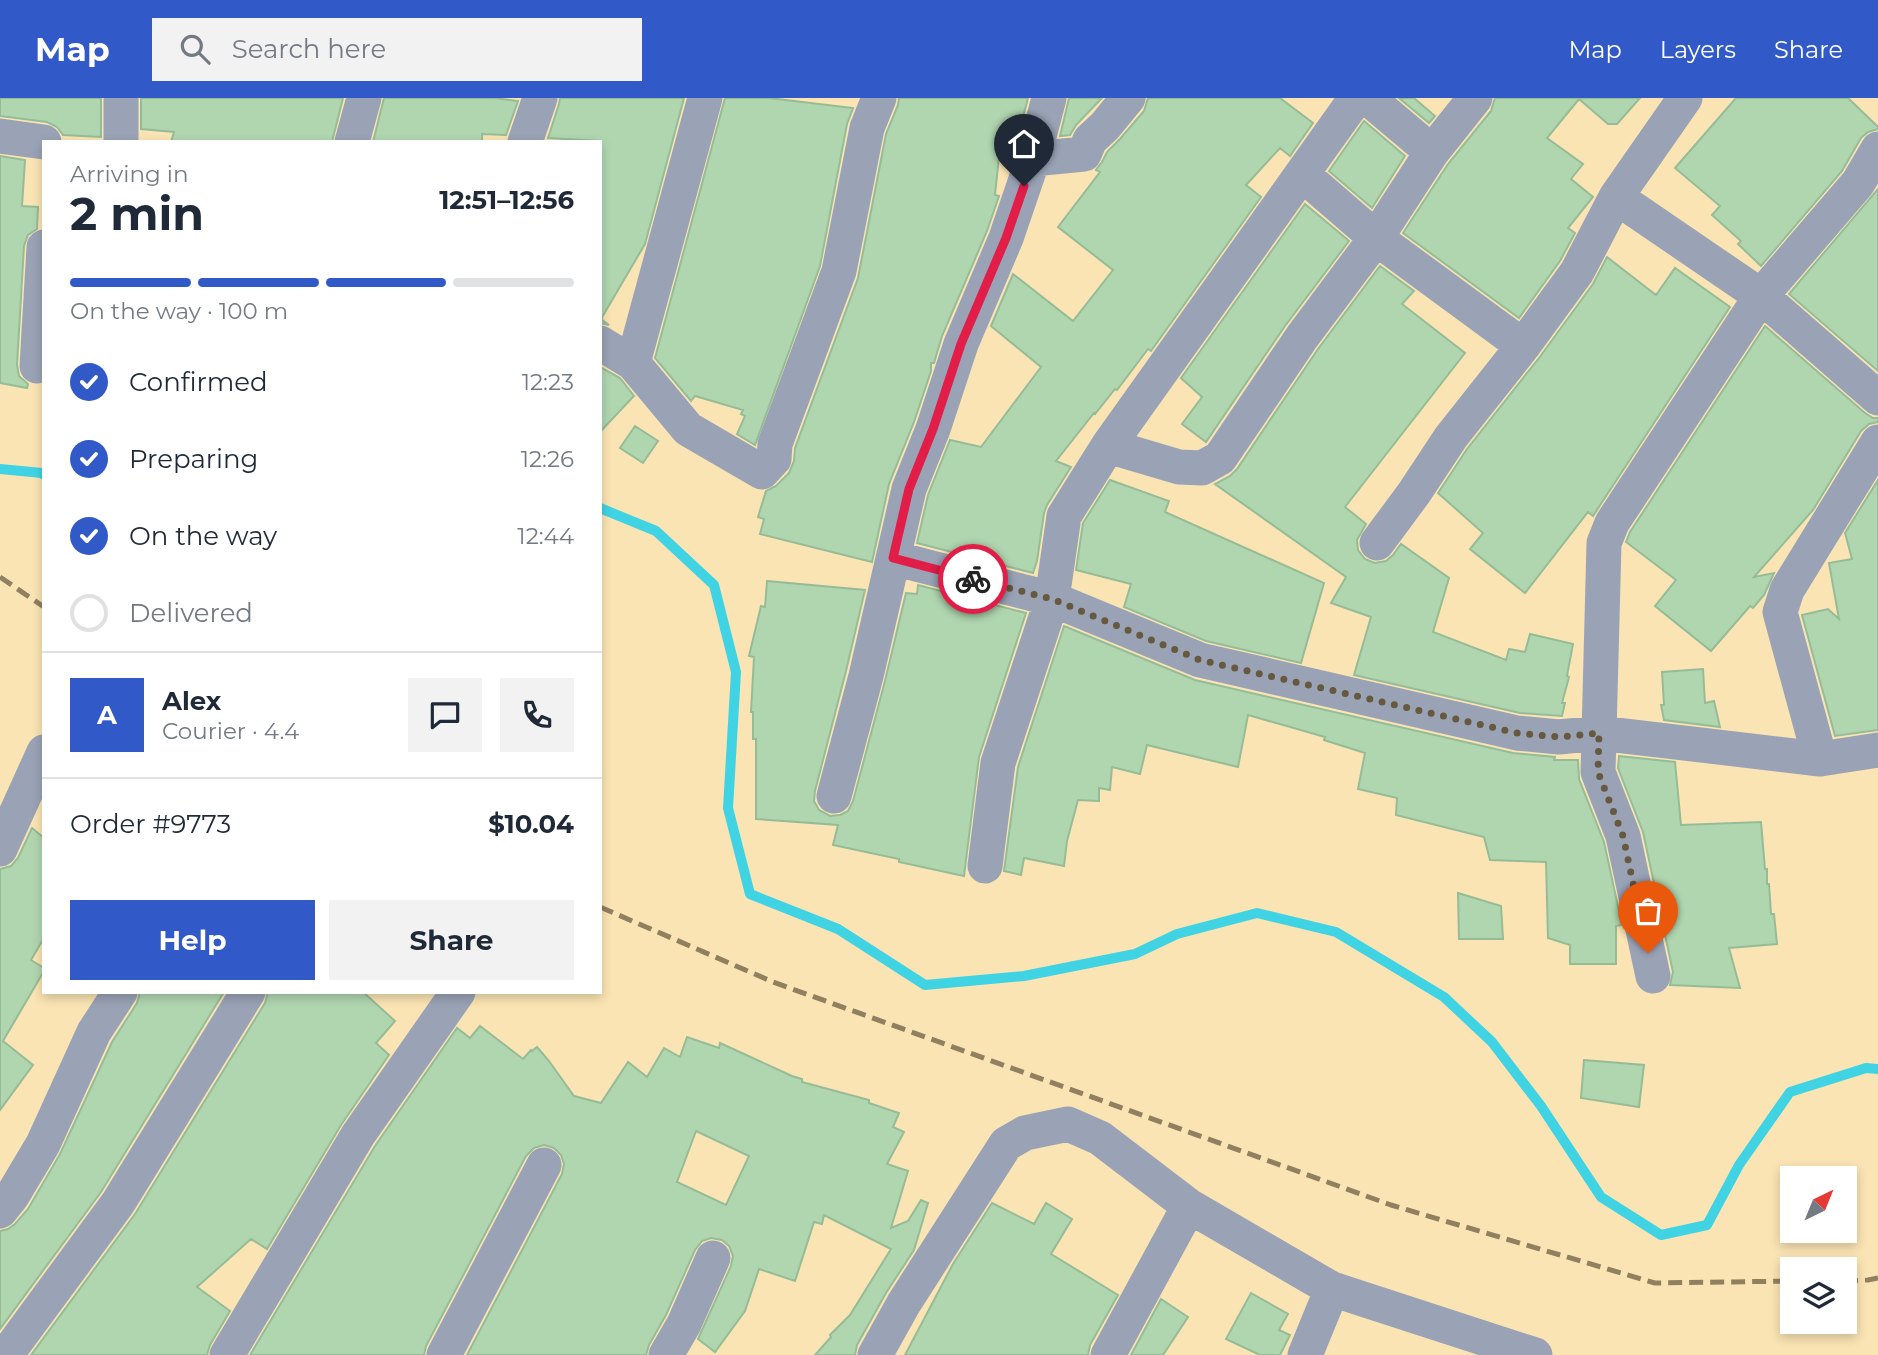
<!DOCTYPE html>
<html lang="en">
<head>
<meta charset="utf-8">
<style>
	body { margin:0; font-family:Montserrat,sans-serif; background:#f2f2f3; color:#1f2937; height:100vh; display:flex; flex-direction:column; font-size:26px; white-space:nowrap }
	* { box-sizing:border-box; margin:0 }
	p { font-size:23px; color:#747a83 }
	.icon { flex:none; width:38px; height:38px; fill:none; stroke:currentColor; stroke-width:2; stroke-linecap:round; stroke-linejoin:round }
	.map { position:relative; flex:1; overflow:hidden }
	.sheet { position:absolute; left:42px; top:42px; width:560px; height:854px; display:flex; flex-direction:column; background:#fff; border-radius:0px; box-shadow:0 4px 10px #0003 }
	.sheet>* { flex:none }
	.needle { width:46px; rotate:43deg }
	.buttons { position:absolute; left:1780px; top:1068px; display:grid; gap:14px }
	.buttons a { display:grid; place-items:center; width:77px; height:77px; border-radius:0px; background:#fff; box-shadow:0 4px 10px #0003; font-size:35px }
	.pin { position:absolute; display:grid; place-items:center; width:60px; height:60px; color:#fff; margin:-72px -30px; border-radius:50% 50% 50% 0; rotate:-45deg; box-shadow:0 0 7px #0007 }
	.pin .icon { rotate:45deg }
	.courier { position:absolute; display:grid; place-items:center; width:70px; height:70px; margin:-35px; border:5px solid #e11d48; border-radius:50%; background:#fff; color:#222; box-shadow:0 2px 9px #0007 }
	.overview em { font-style:normal; font-weight:700 }
	.overview div { display:flex; flex-direction:column-reverse }
	.overview { display:flex; align-items:center; justify-content:space-between; height:119px; padding:0 28px }
	h1 { font-size:46px; font-weight:700; line-height:52px }
	.bar { display:grid; grid-template-columns:repeat(4,1fr); gap:10px 7px; align-content:center; height:84px; padding:0 28px }
	.bar i { height:9px; border-radius:5px; background:#e0e1e3 }
	.bar .active { background:#3159c8 }
	.bar p { grid-column:span 4 }
	.line { display:flex; align-items:center; gap:18px; padding:0 28px; border-top:2px solid #e0e1e3 }
	.line div { flex:1 }
	.round { display:grid; place-items:center; flex:none; width:74px; height:74px; border-radius:0px; background:#f2f2f3 }
	ol { padding:0 28px; list-style:none }
	li { display:flex; align-items:center; gap:21px; height:77px }
	li p { margin-inline-start:auto }
	li .icon { padding:7px; border-radius:50%; background:#3159c8; color:#fff; stroke-width:4 }
	li:last-child { color:#747a83 }
	li i { width:38px; height:38px; border:4px solid #e0e1e3; border-radius:50% }
	.primary-button { display:flex; gap:14px; margin-top:auto; padding:14px 28px }
	.primary-button a { flex:1; height:80px; border-radius:0px; background:#3159c8; color:#fff; font-size:28px; font-weight:700; line-height:80px; text-align:center }
	.primary-button a+a { background:#f2f2f3; color:#1f2937 }
	header { display:flex; align-items:center; gap:42px; box-sizing:border-box; height:98px; padding:0 35px; background:#3159c8; color:#fff }
	header strong { font-size:33px }
	nav { display:flex; gap:38px; margin-inline-start:auto; font-size:24px }
	.search { width:490px; height:63px; background:#f2f2f3; display:flex; align-items:center; gap:18px; box-sizing:border-box; padding:0 24px; border-radius:0px; color:#747a83; font-size:26px }
	.map>svg:first-child { display:block }
	.lines { fill:none; stroke-linecap:round; stroke-linejoin:round }
	.stream { stroke:#40d3e3; stroke-width:10 }
	.building { fill:#b0d6b0; stroke:#96bc97; stroke-width:2; fill-rule:evenodd }
	.minor { stroke:#9aa3b6; stroke-width:35 }
	.rail { stroke:#908060; stroke-width:5; stroke-dasharray:14 7; stroke-linecap:butt }
	.done { stroke:#66593f; stroke-width:7; stroke-dasharray:0 12.6 }
	.route { stroke:#e11d48; stroke-width:9 }
</style>
</head>
<body>
<header>
<strong>Map</strong>
<div class="search"><svg class="icon" aria-label="search" viewBox="0 0 24 24"><circle cx="10" cy="10" r="6"/><path d="M15 15l6 6"/></svg>Search here</div>
<nav><a>Map</a><a>Layers</a><a>Share</a></nav>
</header>
<div class="map">
<svg width="1878" height="1257" viewBox="0 0 1878 1257">
	<rect width="100%" height="100%" fill="#fae4b4"/>
	<g class="lines">
		<path class="stream" d="M 0,371 L 42,375 L 44,377
			M 600,410 L 656,433 L 714,487 L 736,574 L 728,710 L 750,796 L 838,831 L 925,887 L 1024,878 L 1135,856 L 1177,836 L 1257,815 L 1336,834 L 1444,899 L 1492,944 L 1541,1008 L 1601,1099 L 1661,1137 L 1707,1127 L 1739,1067 L 1790,994 L 1866,970 L 1878,971"/>
	</g>
	<path class="building" d="M 0,0 L 101,0 L 101,39 L 63,37 L 57,29 L 47,24 L 0,18 Z
		M 141,0 L 343,0 L 332,44 L 171,44 L 174,34 L 141,31 Z
		M 384,0 L 494,0 L 518,3 L 506,37 L 482,36 L 482,44 L 373,44 Z
		M 560,0 L 684,0 L 645,146 L 601,221 L 609,227 L 600,225 L 600,43 L 548,40 L 559,6 Z
		M 725,0 L 769,0 L 853,10 L 847,26 L 820,168 L 755,347 L 737,336 L 745,318 L 741,316 L 743,312 L 695,298 L 691,303 L 655,260 Z
		M 899,0 L 1028,0 L 1020,30 L 1012,28 L 1008,51 L 1000,49 L 995,97 L 999,98 L 987,133 L 942,238 L 934,265 L 931,265 L 931,273 L 914,324 L 889,386 L 872,464 L 760,436 L 764,421 L 758,419 L 766,393 L 776,388 L 789,375 L 794,363 L 795,350 L 858,180 L 886,36 L 898,7 Z
		M 1069,0 L 1102,0 L 1076,27 L 1070,37 L 1060,38 Z
		M 1148,0 L 1280,0 L 1313,25 L 1290,58 L 1280,50 L 1246,87 L 1261,99 L 1151,253 L 1148,251 L 1117,292 L 1115,291 L 1095,316 L 1094,315 L 1056,363 L 1071,369 L 1047,407 L 1044,415 L 1037,463 L 1033,475 L 917,445 L 928,397 L 950,342 L 981,349 L 1041,269 L 991,228 L 1013,176 L 1073,223 L 1113,172 L 1058,129 L 1100,74 L 1096,72 L 1102,64 L 1107,54 L 1120,41 L 1144,13 Z
		M 1399,0 L 1414,0 L 1435,18 L 1429,25 Z
		M 1495,0 L 1640,0 L 1617,26 L 1608,26 L 1579,1 L 1547,40 L 1583,66 L 1571,81 L 1593,99 L 1568,130 L 1575,135 L 1560,163 L 1519,220 L 1403,135 L 1448,66 L 1491,13 Z
		M 1736,0 L 1848,0 L 1878,29 L 1878,31 L 1868,34 L 1861,40 L 1842,73 L 1761,168 L 1738,146 L 1741,143 L 1712,117 L 1720,108 L 1675,70 Z
		M 1364,23 L 1405,58 L 1372,110 L 1329,73 Z
		M 0,58 L 25,62 L 22,108 L 38,109 L 37,131 L 28,137 L 24,148 L 17,267 L 19,278 L 28,286 L 27,290 L 0,285 Z
		M 1878,91 L 1878,273 L 1789,196 Z
		M 1305,106 L 1349,143 L 1285,228 L 1206,344 L 1182,326 L 1202,299 L 1181,280 Z
		M 1607,159 L 1656,197 L 1675,170 L 1730,209 L 1593,418 L 1588,414 L 1525,495 L 1470,451 L 1483,435 L 1438,395 L 1467,351 L 1539,260 L 1593,186 Z
		M 1380,168 L 1414,193 L 1402,206 L 1465,255 L 1345,409 L 1366,426 L 1357,442 L 1358,452 L 1365,461 L 1375,465 L 1386,463 L 1393,457 L 1401,446 L 1449,480 L 1433,534 L 1506,562 L 1509,551 L 1525,554 L 1530,536 L 1573,546 L 1567,578 L 1569,579 L 1562,605 L 1565,605 L 1562,618 L 1520,615 L 1354,577 L 1371,519 L 1331,505 L 1346,479 L 1215,386 L 1230,378 L 1237,371 L 1318,251 Z
		M 1765,228 L 1865,315 L 1873,320 L 1878,320 L 1878,324 L 1869,326 L 1861,333 L 1813,412 L 1754,479 L 1774,475 L 1764,497 L 1753,510 L 1750,508 L 1711,553 L 1655,508 L 1676,482 L 1626,444 L 1630,434 Z
		M 600,269 L 620,280 L 634,298 L 600,334 Z
		M 635,328 L 658,343 L 643,365 L 620,350 Z
		M 1110,382 L 1169,403 L 1165,414 L 1324,485 L 1301,565 L 1206,543 L 1124,509 L 1131,486 L 1076,472 L 1083,425 Z
		M 1878,382 L 1878,632 L 1835,638 L 1802,517 L 1828,511 L 1839,521 L 1829,465 L 1852,461 L 1845,435 Z
		M 767,483 L 865,492 L 846,573 L 815,693 L 814,703 L 819,712 L 830,718 L 840,717 L 848,713 L 853,703 L 885,583 L 906,495 L 917,496 L 918,487 L 1026,515 L 979,659 L 964,778 L 899,764 L 899,761 L 833,747 L 838,727 L 756,721 L 756,641 L 753,641 L 753,614 L 751,614 L 754,559 L 749,558 L 761,508 L 765,509 Z
		M 1064,528 L 1195,582 L 1513,655 L 1555,659 L 1554,662 L 1578,662 L 1579,681 L 1604,744 L 1622,827 L 1616,828 L 1616,866 L 1570,866 L 1570,847 L 1548,840 L 1546,764 L 1490,762 L 1484,739 L 1396,717 L 1397,700 L 1358,691 L 1365,655 L 1324,642 L 1325,639 L 1248,617 L 1238,669 L 1147,647 L 1140,676 L 1112,669 L 1110,692 L 1099,690 L 1099,703 L 1078,702 L 1067,743 L 1064,768 L 1024,760 L 1021,777 L 1004,773 L 1018,669 Z
		M 1703,571 L 1705,605 L 1714,603 L 1720,629 L 1664,622 L 1661,607 L 1664,607 L 1662,574 Z
		M 1619,658 L 1675,664 L 1681,727 L 1761,724 L 1765,771 L 1767,771 L 1767,786 L 1769,786 L 1771,816 L 1774,816 L 1777,846 L 1729,850 L 1740,890 L 1670,887 L 1673,874 L 1643,734 L 1618,670 Z
		M 32,730 L 44,740 L 44,840 L 31,862 L 44,870 L 44,873 L 3,943 L 33,967 L 0,1012 L 0,771 L 11,768 L 18,760 Z
		M 1458,795 L 1501,808 L 1503,841 L 1459,841 Z
		M 140,894 L 224,894 L 101,1094 L 0,1231 L 0,1133 L 8,1131 L 15,1126 L 28,1111 L 60,1056 L 112,944 L 137,905 Z
		M 268,894 L 363,894 L 395,923 L 376,945 L 389,957 L 341,1027 L 267,1151 L 251,1141 L 197,1189 L 230,1213 L 210,1247 L 207,1257 L 31,1257 L 135,1116 L 265,905 Z
		M 480,928 L 523,961 L 531,952 L 532,953 L 537,949 L 549,963 L 574,998 L 601,1005 L 628,964 L 647,979 L 664,950 L 680,959 L 687,939 L 719,950 L 720,945 L 792,978 L 802,981 L 802,984 L 869,1002 L 869,1005 L 899,1015 L 893,1029 L 904,1034 L 887,1066 L 908,1073 L 891,1130 L 908,1123 L 921,1102 L 928,1105 L 914,1152 L 886,1195 L 857,1247 L 855,1257 L 815,1257 L 831,1239 L 830,1237 L 850,1217 L 891,1151 L 824,1117 L 822,1126 L 814,1124 L 795,1183 L 759,1171 L 745,1213 L 715,1254 L 698,1241 L 731,1168 L 733,1158 L 729,1148 L 722,1142 L 711,1140 L 702,1143 L 695,1152 L 666,1217 L 649,1247 L 646,1257 L 467,1257 L 562,1076 L 564,1066 L 561,1057 L 554,1050 L 544,1047 L 534,1050 L 526,1058 L 426,1248 L 424,1257 L 250,1257 L 375,1048 L 457,930 L 470,940 ZM 696,1033 L 749,1058 L 726,1107 L 677,1084 Z
		M 1584,962 L 1644,967 L 1639,1009 L 1581,1000 Z
		M 992,1105 L 1034,1126 L 1046,1105 L 1072,1121 L 1051,1156 L 1118,1197 L 1090,1247 L 1088,1257 L 905,1257 L 953,1166 Z
		M 1251,1195 L 1288,1216 L 1279,1232 L 1290,1237 L 1280,1257 L 1260,1257 L 1226,1241 Z
		M 1161,1201 L 1188,1219 L 1163,1257 L 1131,1257 Z"/>
	<g class="lines">
		<path class="minor" d="M 1368,0 L 1432,54
			M 0,38 L 44,44
			M 121,44 L 121,0
			M 352,44 L 364,0
			M 525,44 L 540,0
			M 1033,61 L 1084,56 L 1090,42 L 1105,28 L 1128,0
			M 1302,76 L 1376,140 L 1523,248
			M 1616,99 L 1761,198 L 1878,300
			M 600,245 L 633,265 L 688,331 L 762,374 L 774,361 L 775,346 L 839,173 L 867,30 L 879,0
			M 633,265 L 705,0
			M 37,268 L 44,149
			M 1108,348 L 1179,369 L 1202,370 L 1220,360 L 1302,239 L 1376,140 L 1432,54 L 1475,0
			M 1377,445 L 1414,395 L 1451,339 L 1523,248 L 1577,174 L 1616,99 L 1685,0
			M 893,460 L 1052,501 L 1200,562 L 1517,635 L 1559,639 L 1599,635 L 1820,661 L 1878,652
			M 1820,661 L 1780,514 L 1787,492 L 1878,344
			M 834,698 L 866,578 L 909,391 L 933,331 L 961,246 L 1006,140 L 1033,61 L 1049,0
			M 0,751 L 44,654
			M 985,768 L 998,665 L 1052,501 L 1064,418 L 1108,348 L 1356,0
			M 1653,878 L 1623,738 L 1598,674 L 1604,445 L 1612,425 L 1761,198 L 1858,85 L 1878,51
			M 0,1113 L 12,1098 L 43,1046 L 94,934 L 120,894
			M 6,1257 L 118,1105 L 248,894
			M 227,1257 L 358,1037 L 458,894
			M 444,1257 L 544,1067
			M 666,1257 L 684,1226 L 713,1160
			M 875,1257 L 904,1205 L 1006,1046 L 1025,1035 L 1068,1026 L 1100,1040 L 1189,1108 L 1332,1191 L 1535,1257
			M 1108,1257 L 1189,1108
			M 1305,1257 L 1332,1191"/>
		<path class="rail" d="M 0,479 L 44,509
			M 600,809 L 773,884 L 1391,1107 L 1655,1185 L 1792,1183
			M 1844,1183 L 1868,1182 L 1878,1180"/>
	</g>
	<g class="lines">
		<path class="done" d="M 973,481 L 1052,501 L 1200,562 L 1517,635 L 1559,639 L 1599,635 L 1598,674 L 1623,738 L 1648,855"/>
		<path class="route" d="M 973,481 L 893,460 L 909,391 L 933,331 L 961,246 L 1006,140 L 1024,88"/>
	</g>
</svg>
<div class="buttons">
<a><svg class="needle" viewBox="-14 -14 28 28"><path d="M0-13l5 13h-10z" fill="#e53935"/><path d="M0 13l5-13h-10z" fill="#747a83"/></svg></a>
<a><svg class="icon" aria-label="layers" viewBox="0 0 24 24"><path d="M12 4l9 5-9 5-9-5zM3 14l9 5 9-5"/></svg></a>
</div>
<div class="pin" style="left:1648px;top:855px;background:#ea580c"><svg class="icon" aria-label="bag" viewBox="0 0 24 24"><path d="M5 8h14l-1 12H6zM9 8a3 3 0 0 1 6 0"/></svg></div>
<div class="pin" style="left:1024px;top:88px;background:#1f2937"><svg class="icon" aria-label="home" viewBox="0 0 24 24"><path d="M3 11l9-7 9 7M6 9v11h12V9"/></svg></div>
<div class="courier" style="left:973px;top:481px"><svg class="icon" aria-label="bike" viewBox="0 0 24 24"><circle cx="6" cy="16" r="4"/><circle cx="18" cy="16" r="4"/><path d="M6 16l4-8h5l3 8M10 8l3 8H6M13 5h3"/></svg></div>
<section class="sheet">
<div class="overview"><div><h1>2 min</h1><p>Arriving in</p></div><em>12:51–12:56</em></div>
<div class="bar"><i class="active"></i><i class="active"></i><i class="active"></i><i></i><p>On the way · 100 m</p></div>
<ol>
<li><svg class="icon" aria-label="check" viewBox="0 0 24 24"><path d="M5 12l5 5 9-10"/></svg>Confirmed<p>12:23</p></li>
<li><svg class="icon" aria-label="check" viewBox="0 0 24 24"><path d="M5 12l5 5 9-10"/></svg>Preparing<p>12:26</p></li>
<li><svg class="icon" aria-label="check" viewBox="0 0 24 24"><path d="M5 12l5 5 9-10"/></svg>On the way<p>12:44</p></li>
<li><i></i>Delivered</li>
</ol>
<div class="line" style="height:126px"><b class="round" style="background:#3159c8;color:#fff">A</b><div><b>Alex</b><p>Courier · 4.4</p></div><a class="round"><svg class="icon" aria-label="chat" viewBox="0 0 24 24"><path d="M4 5h16v11H9l-5 4z"/></svg></a><a class="round"><svg class="icon" aria-label="phone" viewBox="0 0 24 24"><path d="M5 4h4l2 5-3 2q2 4 5 5l2-3 5 2v4C11 20 4 13 5 4z"/></svg></a></div>
<div class="line" style="height:91px"><div>Order #9773</div><b>$10.04</b></div>
<div class="primary-button"><a>Help</a><a>Share</a></div>
</section>
</div>
</body>
</html>
